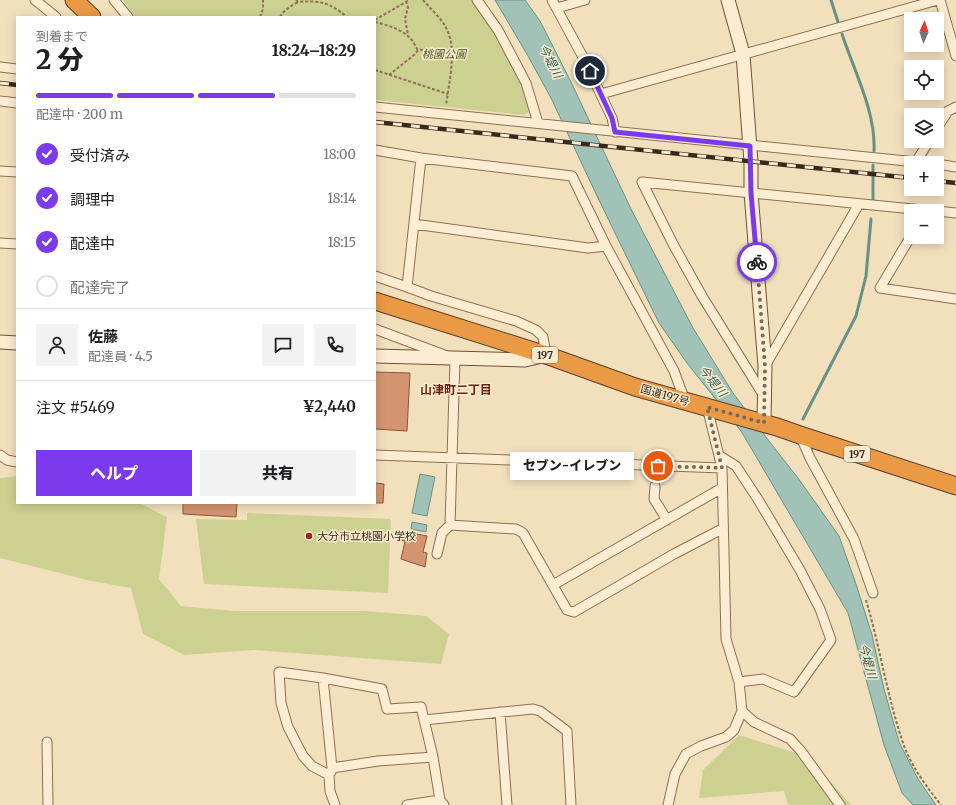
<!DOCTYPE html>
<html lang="ja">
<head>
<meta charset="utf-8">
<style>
	body { margin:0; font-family:Merriweather,"Noto Sans JP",serif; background:#f2f2f2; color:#202124; height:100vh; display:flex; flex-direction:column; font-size:15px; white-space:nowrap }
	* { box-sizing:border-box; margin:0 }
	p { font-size:13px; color:#757577 }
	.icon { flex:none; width:22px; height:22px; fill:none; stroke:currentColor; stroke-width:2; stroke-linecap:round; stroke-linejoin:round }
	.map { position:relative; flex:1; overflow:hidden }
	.sheet { position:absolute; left:16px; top:16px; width:360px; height:488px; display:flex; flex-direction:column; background:#fff; border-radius:0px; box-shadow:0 2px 10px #0003 }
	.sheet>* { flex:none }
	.needle { width:26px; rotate:3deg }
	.buttons { position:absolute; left:904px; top:12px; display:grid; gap:8px }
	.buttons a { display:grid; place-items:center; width:40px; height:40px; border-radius:0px; background:#fff; box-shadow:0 2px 10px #0003; font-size:20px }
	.pin { position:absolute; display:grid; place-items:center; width:34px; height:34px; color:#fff; margin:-17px; border:2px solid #fff; border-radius:50%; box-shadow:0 1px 4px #0007 }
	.courier { position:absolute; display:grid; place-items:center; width:40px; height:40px; margin:-20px; border:3px solid #7c3aed; border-radius:50%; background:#fff; color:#222; box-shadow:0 1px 5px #0007 }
	.bubble { position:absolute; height:28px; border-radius:0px; background:#fff; box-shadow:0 2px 10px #0003; font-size:13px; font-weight:800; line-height:28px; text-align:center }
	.headline em { font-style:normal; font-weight:800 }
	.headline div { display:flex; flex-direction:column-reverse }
	.headline { display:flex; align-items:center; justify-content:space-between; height:68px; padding:0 20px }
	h1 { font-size:26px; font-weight:800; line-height:30px }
	.bar { display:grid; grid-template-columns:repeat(4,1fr); gap:6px 4px; align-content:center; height:48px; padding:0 20px }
	.bar i { height:5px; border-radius:3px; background:#e0e0e0 }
	.bar .selected { background:#7c3aed }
	.bar p { grid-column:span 4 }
	.line { display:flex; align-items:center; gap:10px; padding:0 20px; border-top:1px solid #e0e0e0 }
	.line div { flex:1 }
	.round { display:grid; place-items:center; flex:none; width:42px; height:42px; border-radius:0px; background:#f2f2f2 }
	ol { padding:0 20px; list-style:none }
	li { display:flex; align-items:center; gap:12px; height:44px }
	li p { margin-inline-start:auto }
	li .icon { padding:4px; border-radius:50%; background:#7c3aed; color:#fff; stroke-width:4 }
	li:last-child { color:#757577 }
	li i { width:22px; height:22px; border:2px solid #e0e0e0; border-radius:50% }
	.action { display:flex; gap:8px; margin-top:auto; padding:8px 20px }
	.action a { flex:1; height:46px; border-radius:0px; background:#7c3aed; color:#fff; font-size:16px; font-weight:800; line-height:46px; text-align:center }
	.action a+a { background:#f2f2f2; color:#202124 }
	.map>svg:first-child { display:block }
	.green { fill:#ccd191 }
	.water { fill:#a1c3b7; stroke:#689185 }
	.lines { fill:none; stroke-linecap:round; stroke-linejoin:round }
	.stream { stroke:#689185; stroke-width:3 }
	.building { fill:#d49470; stroke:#8d5638 }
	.street-casing { stroke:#8c6f55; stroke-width:11 }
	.secondary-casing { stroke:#6d5038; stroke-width:15 }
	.highway-casing { stroke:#593d2a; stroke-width:19 }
	.path { stroke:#8c6f55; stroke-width:2; stroke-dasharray:3 2; stroke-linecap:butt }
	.street { stroke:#fcedd1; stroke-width:9 }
	.secondary { stroke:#fcedd1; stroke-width:13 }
	.highway { stroke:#ea9945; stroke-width:17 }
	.rail-casing { stroke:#39281b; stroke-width:4.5 }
	.rail { stroke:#f9eace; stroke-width:3; stroke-dasharray:9; stroke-linecap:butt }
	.done { stroke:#7a6854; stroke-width:4; stroke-dasharray:0 7.2 }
	.route { stroke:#7c3aed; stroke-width:5 }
	.poi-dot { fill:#a01f27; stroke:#f9eace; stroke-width:1.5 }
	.labels { text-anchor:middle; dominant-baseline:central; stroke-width:3; stroke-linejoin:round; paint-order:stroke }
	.shield { fill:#f9eace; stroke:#736251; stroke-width:1 }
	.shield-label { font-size:10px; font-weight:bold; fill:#39281b }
	.park-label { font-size:11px; font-style:italic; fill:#4c581f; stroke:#f9eace }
	.street-label { font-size:11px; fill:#39281b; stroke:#f9eace }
	.poi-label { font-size:11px; fill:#39281b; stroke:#f9eace; text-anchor:start }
	.water-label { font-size:12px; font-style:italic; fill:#295b55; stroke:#f9eace }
	.neighbourhood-label { font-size:12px; font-weight:bold; fill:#6a2416; stroke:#f9eace }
</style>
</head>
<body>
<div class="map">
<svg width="956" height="805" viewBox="0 0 956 805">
	<rect width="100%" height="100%" fill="#f2e0bd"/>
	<path class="green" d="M 123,0 L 471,0 L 480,11 L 518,70 L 531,111 L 524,115 L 375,100 L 375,17 L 135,17 Z
		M 17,476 L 17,503 L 139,503 L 167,517 L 159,579 L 181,606 L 234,611 L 366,611 L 426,616 L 449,634 L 441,664 L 254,650 L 184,655 L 143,634 L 131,588 L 91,581 L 0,558 L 0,478 Z
		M 247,513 L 391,519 L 388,593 L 204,584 L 196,519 L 247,520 Z
		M 739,735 L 809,757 L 851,805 L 788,805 L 784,791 L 699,798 L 703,770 Z"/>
	<path class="water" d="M 495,0 L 525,0 L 540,21 L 570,80 L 631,209 L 693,328 L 733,393 L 772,445 L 798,478 L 839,536 L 856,584 L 872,635 L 884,689 L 899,742 L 918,779 L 936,805 L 913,805 L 902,793 L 884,745 L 848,613 L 741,431 L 687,363 L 659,323 L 597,196 L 551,98 L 528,56 Z
		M 420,474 L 435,477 L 427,516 L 412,513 Z
		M 412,522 L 427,525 L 426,532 L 411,529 Z"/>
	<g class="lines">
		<path class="stream" d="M 831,0 L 838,22
			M 842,34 C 854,71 876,112 874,151
			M 873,199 L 873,165
			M 803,419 L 856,316 L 866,276 L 871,219"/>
	</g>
	<path class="building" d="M 375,372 L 410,373 L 407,431 L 375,429 Z
		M 375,483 L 384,484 L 383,503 L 375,503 Z
		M 183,503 L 237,503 L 236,517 L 183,514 Z
		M 402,531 L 427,536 L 423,552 L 427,553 L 425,567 L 401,559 L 405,541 L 400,540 Z"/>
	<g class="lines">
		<g class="street-casing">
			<path id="street" d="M 35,0 L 56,17
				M 114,0 L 128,17
				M 477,0 L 498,30 L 526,83 L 538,123
				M 552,0 L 584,59 L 612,118 L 615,132
				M 940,0 L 956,56
				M 557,8 L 585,0
				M 0,67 L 17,69
				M 601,94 L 938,0
				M 0,101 L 17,103
				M 375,107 L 926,163
				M 937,128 L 948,111 L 956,107
				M 375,150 L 421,158 L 572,176 L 606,246 L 674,371 L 685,401
				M 916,162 L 929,141
				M 937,164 L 956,167
				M 0,171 L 17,172
				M 642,182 L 933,211
				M 642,182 L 673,244 L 702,296 L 764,396
				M 937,211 L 956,213
				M 414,224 L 588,248 L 606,246
				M 911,236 L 880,288 L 956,299
				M 0,243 L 17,244
				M 375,276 L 407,287 L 421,158
				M 407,287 L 431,296 L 516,321 L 536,330 L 543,337 L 546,355
				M 375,329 L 455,359 L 450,525
				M 765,366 L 859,204
				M 800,435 L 810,458 L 854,539 L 873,593
				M 0,455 L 7,460 L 17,462
				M 375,455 L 722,468
				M 720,456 L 736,466 L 759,501 L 800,570 L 820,609 L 831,640 L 794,692 L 763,679 L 739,682
				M 655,486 L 654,499 L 667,520
				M 437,554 L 442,533 L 450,525 L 516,529 L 523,533 L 567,610 L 574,612 L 674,554 L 722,529
				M 553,585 L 722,488
				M 323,678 L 332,768 L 331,772
				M 742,711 L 754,722 L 790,739 L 801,751 L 840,805
				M 500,712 L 507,805
				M 424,720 L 533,709 L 540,711 L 567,731 L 571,805
				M 47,742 L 48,805
				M 332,768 L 378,761 L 433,757
				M 335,805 L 330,791 L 329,775 L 312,766 L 303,756 L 288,727 L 281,703 L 279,672 L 323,678 L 382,689 L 387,709 L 421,707 L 433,757 L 440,800 L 444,805
				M 407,805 L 440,800
				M 668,805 L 675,774 L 686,754 L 701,746 L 726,737 L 734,730 L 742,711 L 739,682 L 726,639 L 722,468 L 707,407"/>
		</g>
		<g class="secondary-casing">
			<path id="secondary" d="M 728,0 L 743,54 L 751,162 L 751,193 L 765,366 L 764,423
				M 0,342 L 17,343
				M 375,356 L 525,360 L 546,355"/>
		</g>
		<g class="highway-casing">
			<path id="highway" d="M 74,0 L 92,17
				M 375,301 L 546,355 L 635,387 L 777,427 L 800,435 L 956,486"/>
		</g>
		<path class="path" d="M 296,0 L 298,2 C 321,0 330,3 347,17
			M 423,0 C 431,10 442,18 447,30 C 457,49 449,84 446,105
			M 406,1 L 408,7 L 405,19 L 408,35
			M 260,17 L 263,9 L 263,0
			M 280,17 C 284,10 291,6 298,2
			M 375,20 L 409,0
			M 375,22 C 387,25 401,29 410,38 C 413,41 415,45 417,49 L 432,52 L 451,53
			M 375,70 L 448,94
			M 389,75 L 414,55 L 419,49
			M 866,600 C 880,647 887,696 903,743 C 911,766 926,786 941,805"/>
		<use href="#street" class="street"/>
		<use href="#secondary" class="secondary"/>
		<use href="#highway" class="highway"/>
		<g class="rail-casing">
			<path id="rail" d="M 0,83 L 17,85
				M 375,122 L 911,178
				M 937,181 L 956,183"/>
		</g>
		<use href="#rail" class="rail"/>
	</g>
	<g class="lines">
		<path class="done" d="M 658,466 L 722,468 L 707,407 L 764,423 L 765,366 L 757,262"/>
		<path class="route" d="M 590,71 L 612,118 L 615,132 L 750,146 L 751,193 L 757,262"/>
	</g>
	<circle class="poi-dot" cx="309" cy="536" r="4"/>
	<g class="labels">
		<g class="shield">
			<rect x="532" y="347" width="26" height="16" rx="3"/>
			<rect x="844" y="446" width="26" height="16" rx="3"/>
		</g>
		<g class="shield-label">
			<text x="545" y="355">197</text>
			<text x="857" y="454">197</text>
		</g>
		<g class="park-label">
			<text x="444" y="54">桃園公園</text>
		</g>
		<g class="street-label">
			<text transform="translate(665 395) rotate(16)">国道197号</text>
		</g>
		<g class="poi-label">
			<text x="317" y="536">大分市立桃園小学校</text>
		</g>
		<g class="water-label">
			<text transform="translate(551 61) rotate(63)">今堤川</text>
			<text transform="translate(713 381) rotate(51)">今堤川</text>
			<text transform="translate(868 661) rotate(75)">今堤川</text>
		</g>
		<g class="neighbourhood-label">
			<text x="456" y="389">山津町二丁目</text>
		</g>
	</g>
</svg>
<div class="buttons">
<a><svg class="needle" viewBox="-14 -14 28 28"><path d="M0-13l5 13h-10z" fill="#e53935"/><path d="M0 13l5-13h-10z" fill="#757577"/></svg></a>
<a><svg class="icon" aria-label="locate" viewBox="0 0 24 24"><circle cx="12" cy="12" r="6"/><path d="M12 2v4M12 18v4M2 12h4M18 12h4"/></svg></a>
<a><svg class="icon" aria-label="layers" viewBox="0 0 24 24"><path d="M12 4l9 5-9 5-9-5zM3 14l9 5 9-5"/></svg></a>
<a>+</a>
<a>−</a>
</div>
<div class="pin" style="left:658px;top:466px;background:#ea580c"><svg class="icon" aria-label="bag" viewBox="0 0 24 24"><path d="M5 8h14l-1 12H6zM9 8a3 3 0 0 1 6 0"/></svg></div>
<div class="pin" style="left:590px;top:71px;background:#1f2937"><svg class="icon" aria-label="home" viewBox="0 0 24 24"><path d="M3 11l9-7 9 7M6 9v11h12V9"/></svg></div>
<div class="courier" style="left:757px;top:262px"><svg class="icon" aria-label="bike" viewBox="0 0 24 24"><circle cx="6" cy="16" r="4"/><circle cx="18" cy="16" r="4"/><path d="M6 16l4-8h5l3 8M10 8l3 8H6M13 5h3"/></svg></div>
<div class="bubble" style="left:510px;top:452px;width:124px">セブン-イレブン</div>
<section class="sheet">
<div class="headline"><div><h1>2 分</h1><p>到着まで</p></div><em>18:24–18:29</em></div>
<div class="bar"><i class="selected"></i><i class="selected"></i><i class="selected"></i><i></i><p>配達中 · 200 m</p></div>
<ol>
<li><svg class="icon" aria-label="check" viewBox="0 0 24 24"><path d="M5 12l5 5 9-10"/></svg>受付済み<p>18:00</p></li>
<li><svg class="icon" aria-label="check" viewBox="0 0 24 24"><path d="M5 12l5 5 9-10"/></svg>調理中<p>18:14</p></li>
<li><svg class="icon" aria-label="check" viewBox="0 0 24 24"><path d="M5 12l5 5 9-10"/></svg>配達中<p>18:15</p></li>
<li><i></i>配達完了</li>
</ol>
<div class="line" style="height:72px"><a class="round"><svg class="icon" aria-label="person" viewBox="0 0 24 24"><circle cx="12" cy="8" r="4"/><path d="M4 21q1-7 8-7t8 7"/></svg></a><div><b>佐藤</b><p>配達員 · 4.5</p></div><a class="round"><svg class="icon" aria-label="chat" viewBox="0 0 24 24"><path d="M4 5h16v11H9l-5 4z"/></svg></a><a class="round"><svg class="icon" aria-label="phone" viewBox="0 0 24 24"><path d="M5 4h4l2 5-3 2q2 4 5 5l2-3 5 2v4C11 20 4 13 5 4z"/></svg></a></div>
<div class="line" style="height:52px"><div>注文 #5469</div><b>¥2,440</b></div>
<div class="action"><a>ヘルプ</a><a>共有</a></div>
</section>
</div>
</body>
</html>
